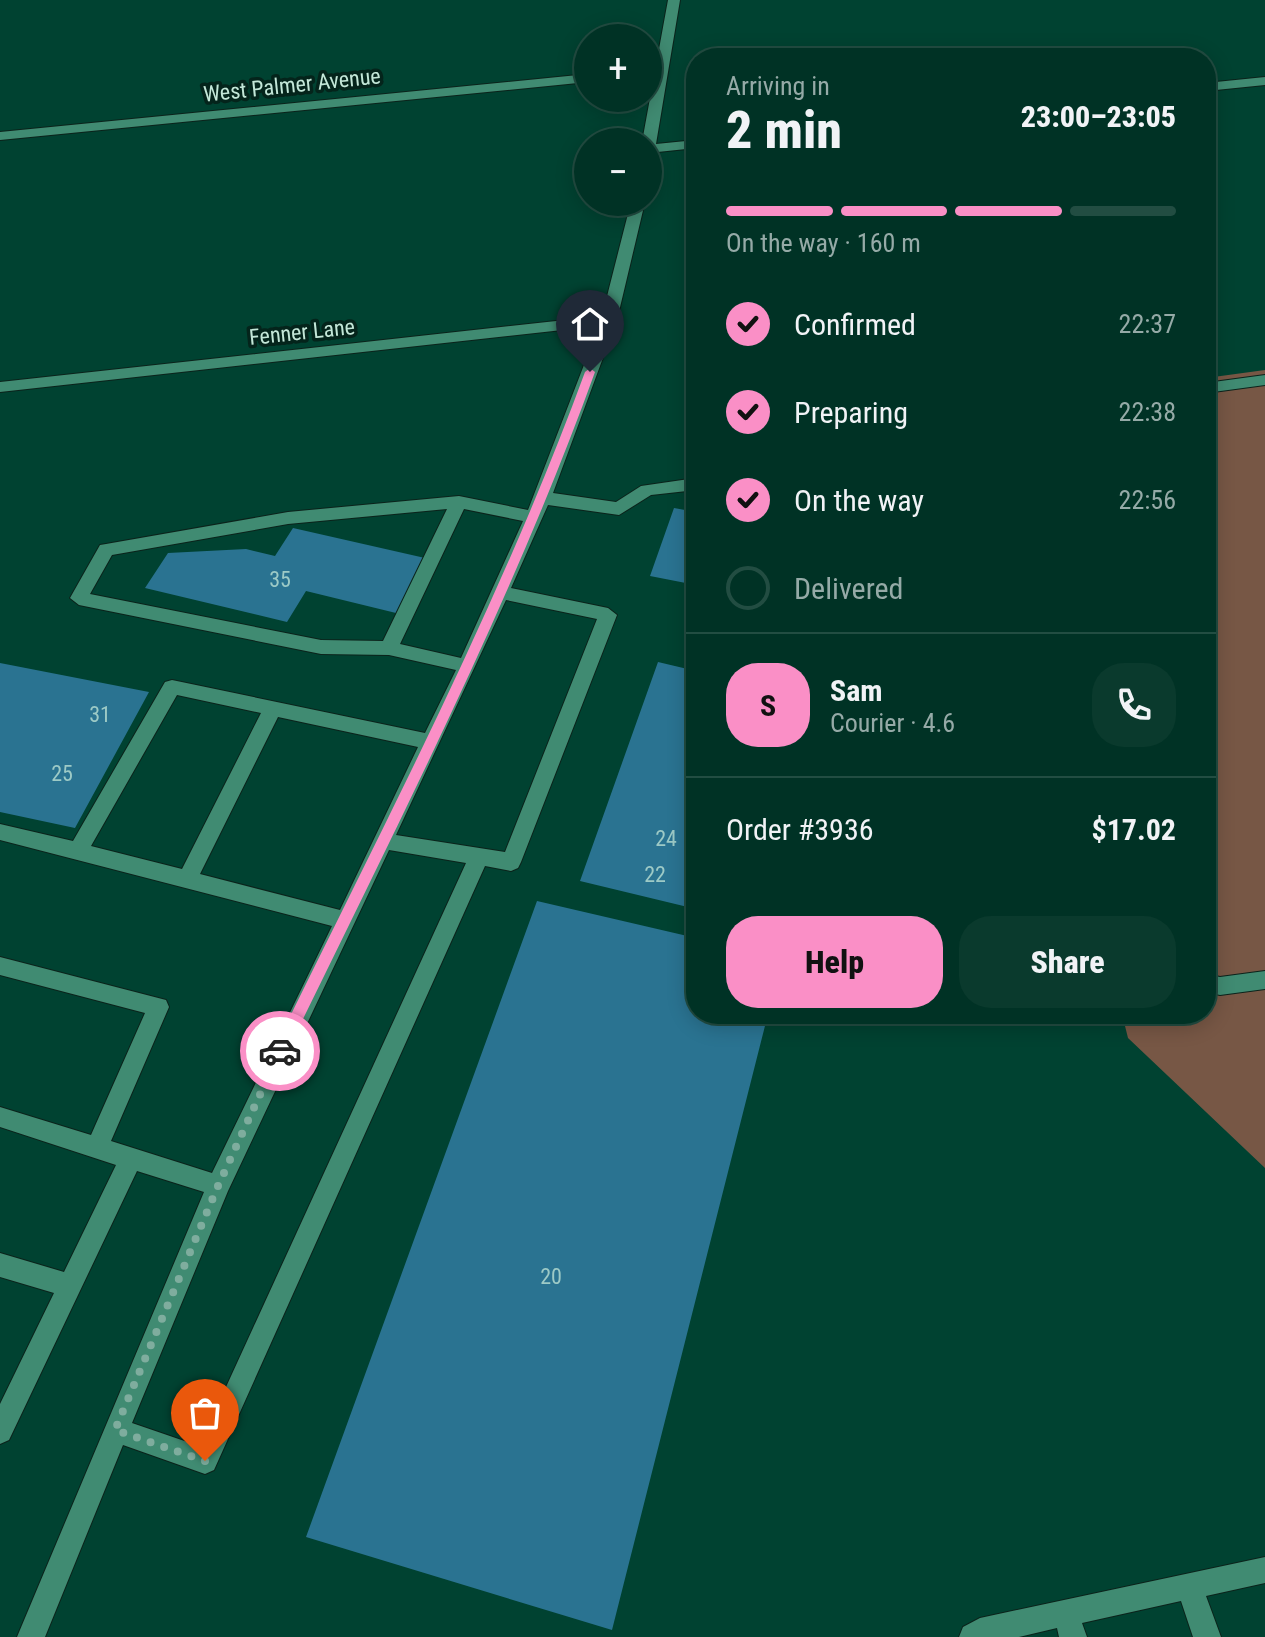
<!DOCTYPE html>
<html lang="en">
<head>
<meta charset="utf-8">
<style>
	body { margin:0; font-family:"Roboto Condensed",sans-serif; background:#0a3a2d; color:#f1f3f6; height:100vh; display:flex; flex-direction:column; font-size:30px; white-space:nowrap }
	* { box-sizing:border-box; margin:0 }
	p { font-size:26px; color:#95aaa7 }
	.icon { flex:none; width:44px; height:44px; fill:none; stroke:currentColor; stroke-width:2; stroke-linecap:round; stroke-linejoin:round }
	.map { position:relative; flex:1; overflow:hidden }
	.panel { position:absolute; left:686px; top:48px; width:530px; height:976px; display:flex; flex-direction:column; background:#003225; border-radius:32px; box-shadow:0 4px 20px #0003,0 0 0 2px #224d42 }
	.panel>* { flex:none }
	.fabs { position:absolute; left:574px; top:24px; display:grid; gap:16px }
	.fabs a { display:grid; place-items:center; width:88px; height:88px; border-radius:50%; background:#003225; box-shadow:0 4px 20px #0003,0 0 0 2px #224d42; font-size:40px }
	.pin { position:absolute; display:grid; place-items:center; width:68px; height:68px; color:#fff; margin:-82px -34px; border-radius:50% 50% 50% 0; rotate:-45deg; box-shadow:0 0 8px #0007 }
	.pin .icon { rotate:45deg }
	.courier { position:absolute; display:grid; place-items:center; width:80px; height:80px; margin:-40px; border:6px solid #fa8fc6; border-radius:50%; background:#fff; color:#222; box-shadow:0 2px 10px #0007 }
	.head em { font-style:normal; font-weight:800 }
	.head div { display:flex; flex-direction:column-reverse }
	.head { display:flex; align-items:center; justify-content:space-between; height:136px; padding:0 40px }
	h1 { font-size:52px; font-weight:800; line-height:60px }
	.bar { display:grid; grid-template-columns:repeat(4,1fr); gap:12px 8px; align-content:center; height:96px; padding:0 40px }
	.bar i { height:10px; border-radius:6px; background:#224d42 }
	.bar .on { background:#fa8fc6 }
	.bar p { grid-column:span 4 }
	.line { display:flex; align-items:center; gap:20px; padding:0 40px; border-top:2px solid #224d42 }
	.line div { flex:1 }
	.round { display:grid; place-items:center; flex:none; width:84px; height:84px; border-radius:32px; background:#0a3a2d }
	ol { padding:0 40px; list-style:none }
	li { display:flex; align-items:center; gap:24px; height:88px }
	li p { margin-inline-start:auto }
	li .icon { padding:8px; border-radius:50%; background:#fa8fc6; color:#111; stroke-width:4 }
	li:last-child { color:#95aaa7 }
	li i { width:44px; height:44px; border:4px solid #224d42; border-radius:50% }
	.action { display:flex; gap:16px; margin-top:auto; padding:16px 40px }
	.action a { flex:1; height:92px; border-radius:32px; background:#fa8fc6; color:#111; font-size:32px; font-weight:800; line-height:92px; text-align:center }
	.action a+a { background:#0a3a2d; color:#f1f3f6 }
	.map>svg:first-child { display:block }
	.green { fill:#775745 }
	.building { fill:#2a7391 }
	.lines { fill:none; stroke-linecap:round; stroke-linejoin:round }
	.minor-casing { stroke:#0b231b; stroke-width:2 }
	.minor { fill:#408b72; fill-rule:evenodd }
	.route { fill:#fa8fc6 }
	.done { stroke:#7fad9e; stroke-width:8; stroke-dasharray:0 14.4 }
	.labels { text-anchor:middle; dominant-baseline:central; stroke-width:7; stroke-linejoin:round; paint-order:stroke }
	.far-street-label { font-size:22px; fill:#c3e7d8; stroke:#04241b }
	.number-label { font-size:22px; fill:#9dcac6 }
</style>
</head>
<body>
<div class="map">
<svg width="1265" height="1637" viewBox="0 0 1265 1637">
	<rect width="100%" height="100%" fill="#004231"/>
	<path class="green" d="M 1265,370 L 1265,1168 L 1128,1038 L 1122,1014 L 1206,1014 L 1206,378 Z"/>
	<path class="building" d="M 674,508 L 696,512 L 696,585 L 650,576 Z
		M 293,528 L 425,558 L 396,613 L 306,591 L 287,622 L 145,588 L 168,553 L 246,549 L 275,556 Z
		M 658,662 L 696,671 L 696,909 L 580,881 Z
		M 0,663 L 149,692 L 75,828 L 0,812 Z
		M 537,901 L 696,938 L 696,1014 L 768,1014 L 612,1630 L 306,1537 Z"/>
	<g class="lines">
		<g class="minor-casing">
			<path id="minor" d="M 668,0 L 680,0 L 656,144 L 696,140 L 696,148 L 648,153 L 648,142 L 642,142 Z
				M 588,74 L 588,82 L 0,140 L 0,132 Z
				M 1265,77 L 1265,85 L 1206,91 L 1206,83 Z
				M 631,202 L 645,202 L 617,320 L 553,493 L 616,502 L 641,486 L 696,478 L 696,490 L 651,495 L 619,515 L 548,505 L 511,588 L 608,608 L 617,615 L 521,862 L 518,868 L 511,871 L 485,866 L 214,1470 L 205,1474 L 123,1445 L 45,1637 L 17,1637 L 204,1192 L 137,1171 L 9,1440 L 0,1444 L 0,1404 L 54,1293 L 0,1277 L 0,1253 L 64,1272 L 116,1165 L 0,1127 L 0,1107 L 91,1135 L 145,1013 L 0,975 L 0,957 L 166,1000 L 169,1007 L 111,1141 L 212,1173 L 332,926 L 0,840 L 0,824 L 73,841 L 165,682 L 172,680 L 425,733 L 456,670 L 389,655 L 321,654 L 79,605 L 70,598 L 100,545 L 106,544 L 288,512 L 459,496 L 528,510 L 599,326 L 0,392 L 0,382 L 602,316 ZM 447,509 L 383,641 L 321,640 L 90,594 L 112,555 L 288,524 ZM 464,509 L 523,521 L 461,658 L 400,644 ZM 506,600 L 597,619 L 505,852 L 396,835 ZM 177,695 L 261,713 L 182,869 L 91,846 ZM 278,717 L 418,747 L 340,910 L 200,874 ZM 389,850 L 466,863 L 199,1446 L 132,1423 L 228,1191 Z
				M 1265,375 L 1265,385 L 1206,393 L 1206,383 Z
				M 1265,971 L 1265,989 L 1220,995 L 1206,992 L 1206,974 L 1220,977 Z
				M 1265,1557 L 1265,1583 L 1206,1596 L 1221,1637 L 1193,1637 L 1181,1601 L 1082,1623 L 1087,1637 L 1059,1637 L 1057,1628 L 1019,1637 L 959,1637 L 963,1627 L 980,1618 Z"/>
		</g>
		<use href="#minor" class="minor"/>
	</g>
	<path class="route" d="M 590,368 L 595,372 C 510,607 394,831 285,1056 L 275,1056 L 275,1047 C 384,824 500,604 585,372 Z"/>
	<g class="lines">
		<path class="done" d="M 205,1461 L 115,1430 L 218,1186 L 280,1051"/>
	</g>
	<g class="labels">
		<g class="far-street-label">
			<text transform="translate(292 85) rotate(-6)">West Palmer Avenue</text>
			<text transform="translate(302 332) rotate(-6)">Fenner Lane</text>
		</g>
		<g class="number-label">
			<text x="280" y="579">35</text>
			<text x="100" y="714">31</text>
			<text x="62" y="773">25</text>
			<text x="666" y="838">24</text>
			<text x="655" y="874">22</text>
			<text x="551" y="1276">20</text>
		</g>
	</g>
</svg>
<div class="fabs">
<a>+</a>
<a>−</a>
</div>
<div class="pin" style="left:205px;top:1461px;background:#ea580c"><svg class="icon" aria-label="bag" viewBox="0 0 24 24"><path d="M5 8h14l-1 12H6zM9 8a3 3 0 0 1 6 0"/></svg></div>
<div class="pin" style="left:590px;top:372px;background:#1f2937"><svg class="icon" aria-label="home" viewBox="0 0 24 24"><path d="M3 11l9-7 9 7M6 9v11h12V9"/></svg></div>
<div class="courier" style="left:280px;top:1051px"><svg class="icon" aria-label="car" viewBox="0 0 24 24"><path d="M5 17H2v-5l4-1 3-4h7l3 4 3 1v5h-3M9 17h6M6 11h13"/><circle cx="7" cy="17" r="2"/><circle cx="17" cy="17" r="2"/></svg></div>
<section class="panel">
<div class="head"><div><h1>2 min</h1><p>Arriving in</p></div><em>23:00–23:05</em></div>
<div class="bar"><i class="on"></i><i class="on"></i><i class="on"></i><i></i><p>On the way · 160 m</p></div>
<ol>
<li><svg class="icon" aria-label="check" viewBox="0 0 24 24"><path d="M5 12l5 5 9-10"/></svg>Confirmed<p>22:37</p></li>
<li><svg class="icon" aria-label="check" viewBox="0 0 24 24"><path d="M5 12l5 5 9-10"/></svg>Preparing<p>22:38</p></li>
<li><svg class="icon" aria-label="check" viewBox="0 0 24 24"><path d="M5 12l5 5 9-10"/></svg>On the way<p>22:56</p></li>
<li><i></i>Delivered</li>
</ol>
<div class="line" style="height:144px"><b class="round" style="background:#fa8fc6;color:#111">S</b><div><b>Sam</b><p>Courier · 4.6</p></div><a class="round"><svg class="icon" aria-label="phone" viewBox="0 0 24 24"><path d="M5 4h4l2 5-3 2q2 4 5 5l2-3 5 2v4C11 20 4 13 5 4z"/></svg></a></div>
<div class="line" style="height:104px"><div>Order #3936</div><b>$17.02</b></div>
<div class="action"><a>Help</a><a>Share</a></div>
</section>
</div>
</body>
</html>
